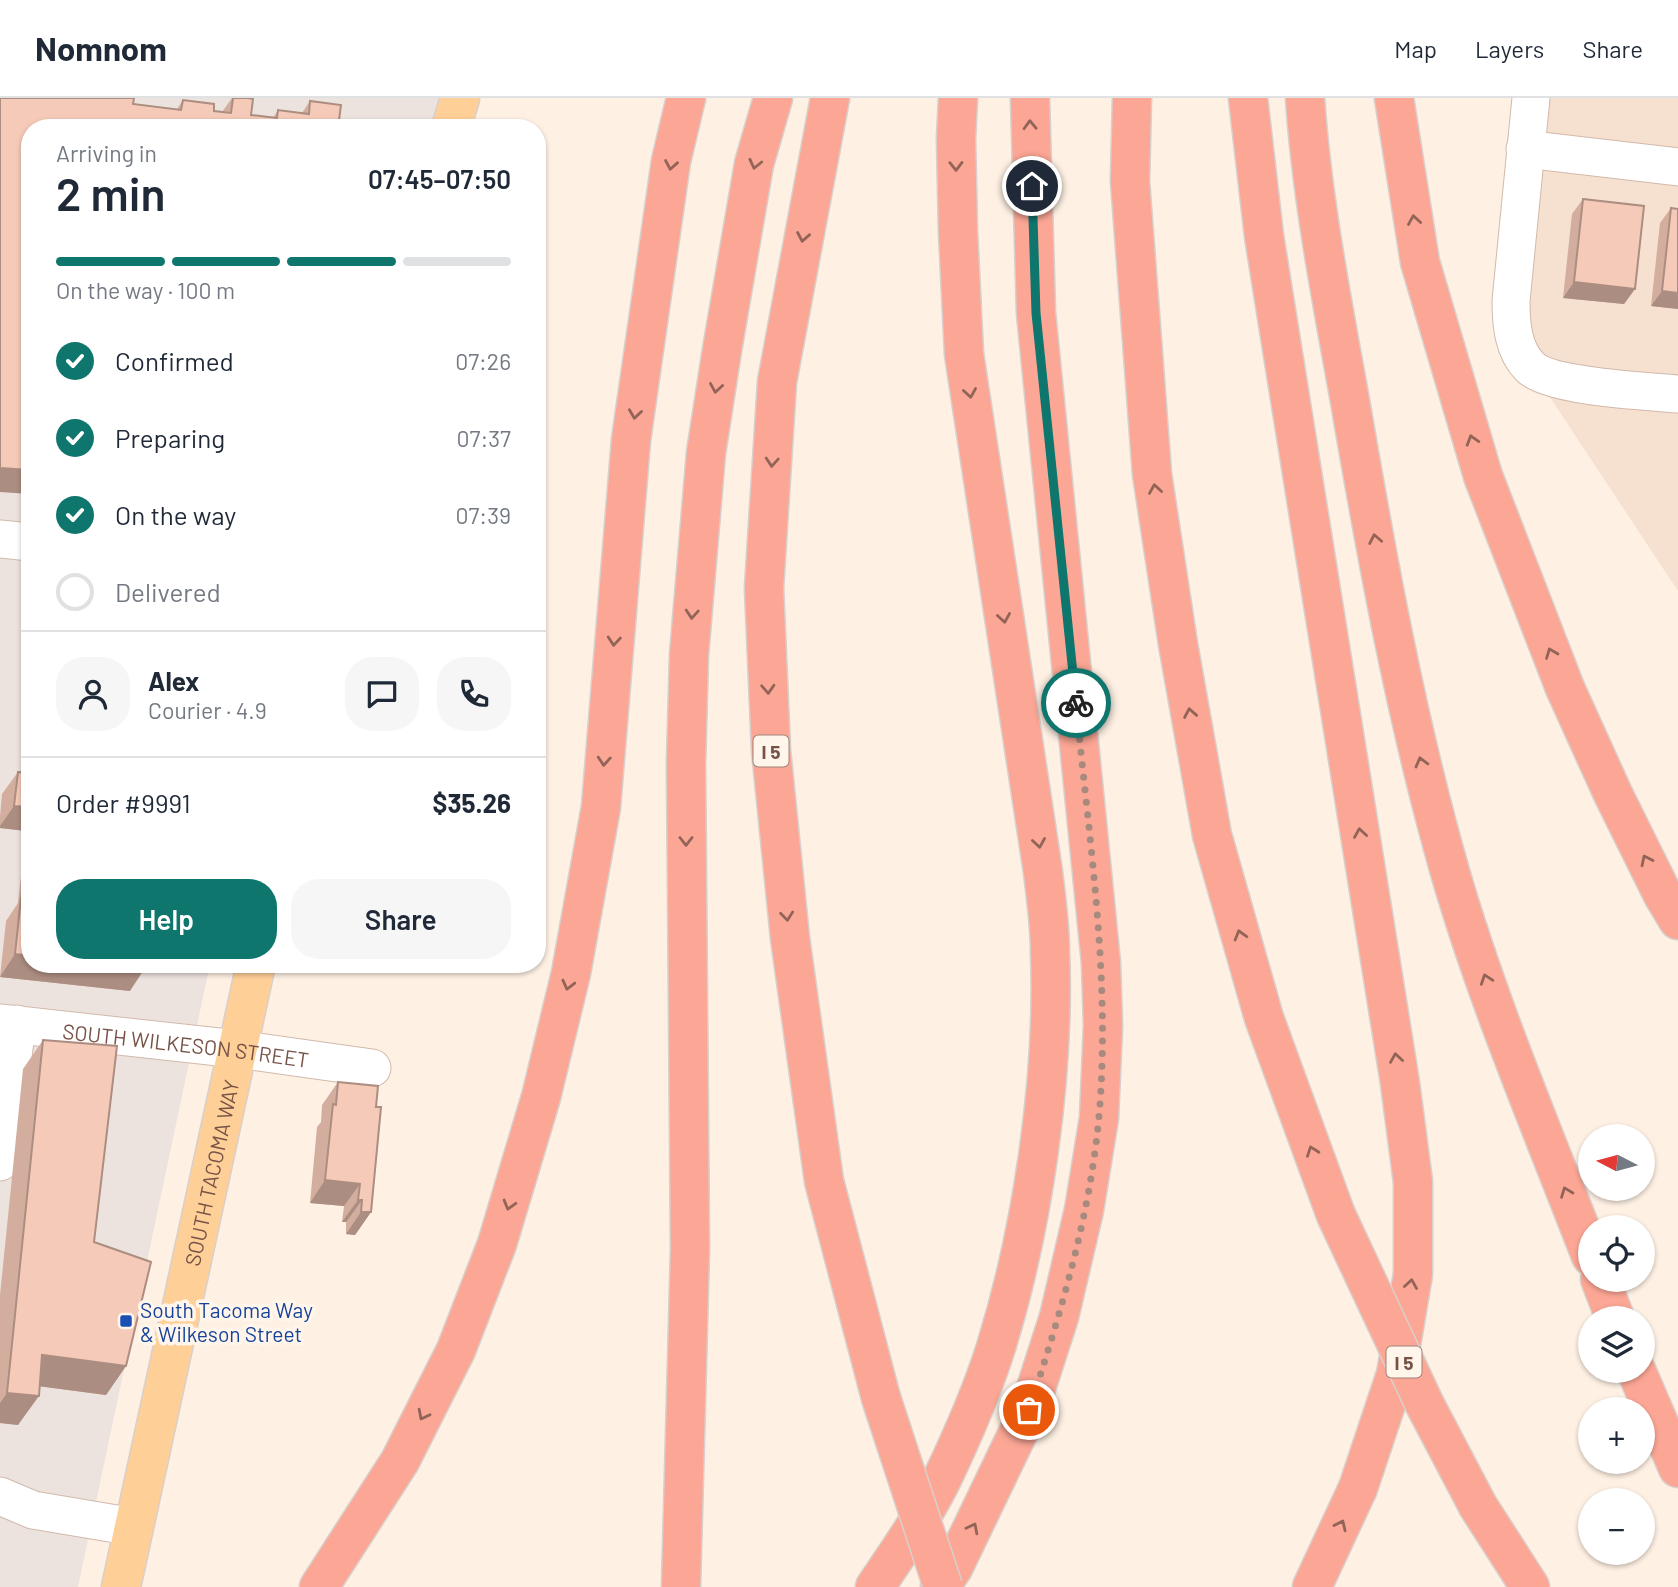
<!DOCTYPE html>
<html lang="en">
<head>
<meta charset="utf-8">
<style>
	body { margin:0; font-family:Barlow,sans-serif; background:#f6f6f7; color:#1f2937; height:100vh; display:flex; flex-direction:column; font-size:26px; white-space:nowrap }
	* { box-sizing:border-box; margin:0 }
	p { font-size:23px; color:#747a83 }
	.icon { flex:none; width:38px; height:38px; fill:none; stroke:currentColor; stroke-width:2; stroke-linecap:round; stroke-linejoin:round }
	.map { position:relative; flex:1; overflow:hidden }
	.side { position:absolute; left:21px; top:21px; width:525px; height:854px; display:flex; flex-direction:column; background:#fff; border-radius:28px; box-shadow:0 2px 5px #0004 }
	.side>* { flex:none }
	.needle { width:46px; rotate:276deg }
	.controls { position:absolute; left:1578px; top:1026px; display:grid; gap:14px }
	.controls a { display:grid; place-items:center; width:77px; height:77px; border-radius:50%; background:#fff; box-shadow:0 2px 5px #0004; font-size:35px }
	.pin { position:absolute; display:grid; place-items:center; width:60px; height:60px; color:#fff; margin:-30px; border:4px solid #fff; border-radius:50%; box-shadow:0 2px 7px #0007 }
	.courier { position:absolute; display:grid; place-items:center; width:70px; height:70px; margin:-35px; border:5px solid #0f766e; border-radius:50%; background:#fff; color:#222; box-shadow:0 2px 9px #0007 }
	.summary em { font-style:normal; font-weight:600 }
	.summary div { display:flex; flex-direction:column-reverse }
	.summary { display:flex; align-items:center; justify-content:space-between; height:119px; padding:0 35px }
	h1 { font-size:46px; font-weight:600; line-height:52px }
	.bar { display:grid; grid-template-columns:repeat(4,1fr); gap:10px 7px; align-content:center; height:84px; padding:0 35px }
	.bar i { height:9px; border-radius:5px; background:#e0e1e3 }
	.bar .active { background:#0f766e }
	.bar p { grid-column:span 4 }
	.line { display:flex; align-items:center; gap:18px; padding:0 35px; border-top:2px solid #e0e1e3 }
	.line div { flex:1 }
	.round { display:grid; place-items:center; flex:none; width:74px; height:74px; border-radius:28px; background:#f6f6f7 }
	ol { padding:0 35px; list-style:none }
	li { display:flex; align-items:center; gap:21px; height:77px }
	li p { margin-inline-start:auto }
	li .icon { padding:7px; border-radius:50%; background:#0f766e; color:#fff; stroke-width:4 }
	li:last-child { color:#747a83 }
	li i { width:38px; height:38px; border:4px solid #e0e1e3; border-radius:50% }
	.button { display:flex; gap:14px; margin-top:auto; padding:14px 35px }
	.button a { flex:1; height:80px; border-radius:28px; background:#0f766e; color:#fff; font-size:28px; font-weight:600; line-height:80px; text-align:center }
	.button a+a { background:#f6f6f7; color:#1f2937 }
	header { display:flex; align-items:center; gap:42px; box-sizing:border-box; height:98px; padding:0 35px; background:#fff; border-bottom:2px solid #e0e1e3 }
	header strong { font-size:33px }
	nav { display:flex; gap:38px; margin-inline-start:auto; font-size:24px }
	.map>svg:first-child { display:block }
	.residential { fill:#f6e1d0 }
	.industrial { fill:#ede3de }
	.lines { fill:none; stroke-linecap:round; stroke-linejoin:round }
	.minor-casing { stroke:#d2b9ab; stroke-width:39 }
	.major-casing { stroke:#d9cfcb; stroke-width:41 }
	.highway-casing { stroke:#d9cfcb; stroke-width:41 }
	.minor { stroke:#fff; stroke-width:37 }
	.major { stroke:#ffcf98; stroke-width:38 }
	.highway { stroke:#fca695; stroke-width:38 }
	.highway-bridge-casing { stroke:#d9cfcb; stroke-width:41; stroke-linecap:butt }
	.highway-bridge { stroke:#fca695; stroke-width:38 }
	.wall { fill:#d3ae9e }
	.shaded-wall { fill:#ac8d81 }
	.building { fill:#f5cab8; stroke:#ac8d81; stroke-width:2 }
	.oneway { stroke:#926457 }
	.done { stroke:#a68a7e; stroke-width:7; stroke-dasharray:0 12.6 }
	.route { stroke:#0f766e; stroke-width:9 }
	.transit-dot { fill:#1a4fb4; stroke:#fff5ea; stroke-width:2.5 }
	.labels { text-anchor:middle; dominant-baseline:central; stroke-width:7; stroke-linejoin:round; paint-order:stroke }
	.shield { fill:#fff5ea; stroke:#a08478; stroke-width:2 }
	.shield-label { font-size:19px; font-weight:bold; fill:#775347 }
	.street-label { font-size:21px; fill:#775347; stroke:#fff5ea }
	.transit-label { font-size:21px; fill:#164399; stroke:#fff5ea; text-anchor:start }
</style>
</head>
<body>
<header>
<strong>Nomnom</strong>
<nav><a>Map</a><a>Layers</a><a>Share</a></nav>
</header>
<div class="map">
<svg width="1678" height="1489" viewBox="0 0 1678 1489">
	<rect width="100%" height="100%" fill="#fef0e3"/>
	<path class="residential" d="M 1531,0 L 1678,0 L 1678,493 L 1524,260 Z"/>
	<path class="industrial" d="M 0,0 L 459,0 L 451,30 L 30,30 L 30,866 L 210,866 L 78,1489 L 0,1489 Z"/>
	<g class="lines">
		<g class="minor-casing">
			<g id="minor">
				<path d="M 1531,0 L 1511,203 C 1511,226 1513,252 1530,269 C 1550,289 1647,293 1678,296"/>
				<path d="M 1525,51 L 1678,69"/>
				<path d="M 0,441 L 30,444"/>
				<path id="s1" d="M 0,925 L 237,951 L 372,970"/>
				<path d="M 0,1064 L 17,926"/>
				<path d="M 0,1398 L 33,1412 L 134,1429"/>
			</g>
		</g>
		<g class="major-casing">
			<g id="major">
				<path d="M 451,30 L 460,0"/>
				<path id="s2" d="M 121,1489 L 256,866"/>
			</g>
		</g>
		<g class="highway-casing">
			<path id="highway" d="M 830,0 L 777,284 L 764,490 L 771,652 L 790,840 L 824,1083 L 881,1300
				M 1132,0 L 1130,83 L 1152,376 L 1178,546 L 1212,737 L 1264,920 L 1336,1117
				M 1248,0 L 1264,138 L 1400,985 L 1413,1084 L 1413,1176 L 1396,1276 L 1358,1390 L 1312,1489
				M 1305,0 C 1312,102 1332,203 1350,303 C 1377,461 1406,620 1450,774 C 1488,905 1542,1031 1591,1158
				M 1394,0 L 1420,164 L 1483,378 L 1565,590 L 1613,696 L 1663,797 L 1678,822
				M 1600,1181 L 1615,1220
				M 1636,1272 L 1678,1370
				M 1478,1408 L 1530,1489
				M 319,1489 L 400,1363 L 456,1252 L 497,1146 L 541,999 L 571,875 L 601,709 L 631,342 L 671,63 L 686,0
				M 681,1489 L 690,1151 L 686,665 L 689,557 L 706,355 L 722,252 L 754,66 L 773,0
				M 875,1489 C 898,1455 923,1419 942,1381 C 962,1339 982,1294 996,1249 C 1033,1130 1055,978 1050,853 C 1050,826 1046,800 1043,774 L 964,256 L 958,134 L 956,41 L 958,0
				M 940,1489 L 953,1470 L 1029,1312 L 1059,1219 L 1084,1112 L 1099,1020 L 1103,928 L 1101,865 L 1036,215 L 1030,0"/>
		</g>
		<use href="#minor" class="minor"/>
		<use href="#major" class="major"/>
		<use href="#highway" class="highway"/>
		<g class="highway-bridge-casing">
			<path id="highway-bridge" d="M 1336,1117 L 1424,1305 L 1478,1408
				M 881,1300 L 943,1489"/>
		</g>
		<use href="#highway-bridge" class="highway-bridge"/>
	</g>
	<path class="wall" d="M 232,0 L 248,0 L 251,17 L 273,20 L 278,12 L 302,15 L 310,3 L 341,7 L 0,394 L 133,6 L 177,11 L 183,2 L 214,13 L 222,14 Z
		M 1583,101 L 1635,191 L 1624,206 L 1563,200 L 1572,116 Z
		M 1671,110 L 1678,111 L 1678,211 L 1651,208 L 1660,125 Z
		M 18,674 L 30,675 L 30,866 L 130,893 L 0,879 L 6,823 L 18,805 L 26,733 L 0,730 L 0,718 L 2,696 Z
		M 43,942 L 126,1268 L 106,1297 L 39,1288 L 18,1327 L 0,1325 L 0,1197 L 23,971 Z
		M 338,984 L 376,1009 L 371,1114 L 355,1137 L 346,1136 L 346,1124 L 342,1124 L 344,1108 L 310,1105 L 317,1029 L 321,1024 L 322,1007 Z"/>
	<path class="shaded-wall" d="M 1574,184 L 1635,191 L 1624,206 L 1563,200 Z
		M 1662,193 L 1678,195 L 1678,211 L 1651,208 Z
		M 0,370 L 30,372 L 30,396 L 0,394 Z
		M 14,708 L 30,709 L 30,728 L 26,733 L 0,730 L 0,728 Z
		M 15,856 L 30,858 L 30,866 L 108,866 L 145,870 L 130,893 L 0,879 Z
		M 325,1082 L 360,1086 L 344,1108 L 310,1105 Z
		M 358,1102 L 362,1102 L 346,1124 L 342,1124 Z
		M 361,1114 L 371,1114 L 355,1137 L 346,1136 Z
		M 42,1257 L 126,1268 L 106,1297 L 22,1286 Z
		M 7,1295 L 39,1298 L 18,1327 L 0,1325 L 0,1305 Z"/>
	<path class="building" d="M 0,0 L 134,0 L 133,6 L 181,12 L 183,2 L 214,6 L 214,13 L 231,15 L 233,0 L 248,0 L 253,1 L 251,17 L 277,20 L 278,12 L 309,16 L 310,3 L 341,7 L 338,30 L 30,30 L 30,372 L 0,370 Z
		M 1583,101 L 1644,108 L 1635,191 L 1574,184 Z
		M 1671,110 L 1678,111 L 1678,195 L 1662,193 Z
		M 18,674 L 30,675 L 30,709 L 14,708 Z
		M 21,800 L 30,801 L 30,858 L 15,856 Z
		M 108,866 L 146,866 L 145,870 Z
		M 43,942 L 117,948 L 94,1144 L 151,1164 L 126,1268 L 42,1257 L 39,1298 L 7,1295 Z
		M 338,984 L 378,988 L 376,1009 L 381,1009 L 371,1114 L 361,1114 L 362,1102 L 358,1102 L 360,1086 L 325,1082 L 333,1006 L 336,1007 Z"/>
	<defs><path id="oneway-chevron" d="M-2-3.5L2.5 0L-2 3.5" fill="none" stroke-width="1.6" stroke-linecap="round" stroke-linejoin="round" transform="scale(1.75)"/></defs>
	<g class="oneway">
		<use href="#oneway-chevron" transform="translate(1030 27) rotate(-92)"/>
		<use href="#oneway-chevron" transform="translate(755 66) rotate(103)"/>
		<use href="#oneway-chevron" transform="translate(671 67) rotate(100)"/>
		<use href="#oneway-chevron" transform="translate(956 68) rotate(89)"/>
		<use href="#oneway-chevron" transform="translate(1414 122) rotate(-99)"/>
		<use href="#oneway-chevron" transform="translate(803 139) rotate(100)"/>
		<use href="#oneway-chevron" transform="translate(716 290) rotate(99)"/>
		<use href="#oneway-chevron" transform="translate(970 295) rotate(81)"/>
		<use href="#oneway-chevron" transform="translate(635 316) rotate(98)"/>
		<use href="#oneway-chevron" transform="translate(1472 342) rotate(-107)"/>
		<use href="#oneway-chevron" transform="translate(772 364) rotate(94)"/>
		<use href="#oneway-chevron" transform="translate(1155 391) rotate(-99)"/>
		<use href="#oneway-chevron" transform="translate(1375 441) rotate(-101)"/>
		<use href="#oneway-chevron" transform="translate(692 516) rotate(94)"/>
		<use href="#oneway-chevron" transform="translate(1004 520) rotate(81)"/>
		<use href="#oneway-chevron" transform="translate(614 543) rotate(95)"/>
		<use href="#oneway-chevron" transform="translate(1551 555) rotate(-111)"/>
		<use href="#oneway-chevron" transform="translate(768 591) rotate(87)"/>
		<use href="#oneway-chevron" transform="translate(1190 615) rotate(-100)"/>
		<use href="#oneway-chevron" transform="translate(604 663) rotate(94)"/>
		<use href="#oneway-chevron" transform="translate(1421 664) rotate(-105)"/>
		<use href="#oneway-chevron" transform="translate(1360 735) rotate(-99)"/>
		<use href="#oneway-chevron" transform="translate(686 743) rotate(90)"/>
		<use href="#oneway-chevron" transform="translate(1039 745) rotate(81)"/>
		<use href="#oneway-chevron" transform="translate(1646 762) rotate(-116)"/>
		<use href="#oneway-chevron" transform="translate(787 818) rotate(84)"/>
		<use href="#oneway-chevron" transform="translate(1240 837) rotate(-106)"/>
		<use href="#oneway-chevron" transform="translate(1486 881) rotate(-109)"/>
		<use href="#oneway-chevron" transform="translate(568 887) rotate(104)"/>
		<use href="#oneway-chevron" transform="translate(1396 960) rotate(-99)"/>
		<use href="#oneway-chevron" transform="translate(1312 1053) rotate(-110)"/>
		<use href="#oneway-chevron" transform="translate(1566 1094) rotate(-111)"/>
		<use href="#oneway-chevron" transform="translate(509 1107) rotate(106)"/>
		<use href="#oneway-chevron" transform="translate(1411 1186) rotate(-81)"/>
		<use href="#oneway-chevron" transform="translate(423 1317) rotate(117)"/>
		<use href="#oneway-chevron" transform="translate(1341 1427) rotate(-65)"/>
		<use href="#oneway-chevron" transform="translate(973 1430) rotate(-63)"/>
	</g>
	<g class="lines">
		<path class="done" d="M 1029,1312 C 1060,1217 1090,1119 1099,1018 C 1111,880 1089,743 1076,605"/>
		<path class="route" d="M 1032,88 L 1036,215 L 1076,605"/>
	</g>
	<rect class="transit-dot" x="119" y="1216" width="14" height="14" rx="3.5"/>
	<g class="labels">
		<g class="shield">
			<rect x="753.5" y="637.5" width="35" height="31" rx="5"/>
			<rect x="1386.5" y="1248.5" width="35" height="31" rx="5"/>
		</g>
		<g class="shield-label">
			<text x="771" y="653">I 5</text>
			<text x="1404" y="1264">I 5</text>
		</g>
		<g class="street-label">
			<text stroke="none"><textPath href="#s1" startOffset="187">SOUTH WILKESON STREET</textPath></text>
			<text stroke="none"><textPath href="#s2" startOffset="424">SOUTH TACOMA WAY</textPath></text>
		</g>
		<g class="transit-label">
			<text x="140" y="1211">South Tacoma Way<tspan x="140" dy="24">&amp; Wilkeson Street</tspan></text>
		</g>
	</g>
</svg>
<div class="controls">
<a><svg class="needle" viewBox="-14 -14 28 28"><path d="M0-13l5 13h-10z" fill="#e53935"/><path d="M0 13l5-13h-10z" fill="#747a83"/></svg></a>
<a><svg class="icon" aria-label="locate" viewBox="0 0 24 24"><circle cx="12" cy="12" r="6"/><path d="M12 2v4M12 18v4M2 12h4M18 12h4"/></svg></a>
<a><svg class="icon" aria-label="layers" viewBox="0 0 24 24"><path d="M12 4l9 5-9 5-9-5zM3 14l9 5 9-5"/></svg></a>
<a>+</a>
<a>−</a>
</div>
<div class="pin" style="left:1029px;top:1312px;background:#ea580c"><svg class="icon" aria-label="bag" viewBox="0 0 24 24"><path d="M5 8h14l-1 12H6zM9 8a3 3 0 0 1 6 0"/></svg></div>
<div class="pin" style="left:1032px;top:88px;background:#1f2937"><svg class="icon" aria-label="home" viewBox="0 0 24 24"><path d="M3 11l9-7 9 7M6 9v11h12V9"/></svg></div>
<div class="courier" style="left:1076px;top:605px"><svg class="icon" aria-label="bike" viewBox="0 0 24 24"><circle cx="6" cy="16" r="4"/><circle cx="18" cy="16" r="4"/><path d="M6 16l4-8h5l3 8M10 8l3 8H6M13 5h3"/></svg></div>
<section class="side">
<div class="summary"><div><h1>2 min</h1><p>Arriving in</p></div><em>07:45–07:50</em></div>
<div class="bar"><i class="active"></i><i class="active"></i><i class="active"></i><i></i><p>On the way · 100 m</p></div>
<ol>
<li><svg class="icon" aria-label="check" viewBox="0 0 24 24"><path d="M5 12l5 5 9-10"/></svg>Confirmed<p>07:26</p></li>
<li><svg class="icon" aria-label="check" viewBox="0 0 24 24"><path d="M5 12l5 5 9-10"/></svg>Preparing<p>07:37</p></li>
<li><svg class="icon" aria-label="check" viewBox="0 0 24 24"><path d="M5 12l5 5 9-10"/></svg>On the way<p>07:39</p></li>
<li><i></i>Delivered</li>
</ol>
<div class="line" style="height:126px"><a class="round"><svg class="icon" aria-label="person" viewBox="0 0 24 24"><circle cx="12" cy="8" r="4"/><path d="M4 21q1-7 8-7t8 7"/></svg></a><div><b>Alex</b><p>Courier · 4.9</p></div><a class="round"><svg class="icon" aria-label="chat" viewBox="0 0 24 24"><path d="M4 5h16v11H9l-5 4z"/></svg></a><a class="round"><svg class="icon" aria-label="phone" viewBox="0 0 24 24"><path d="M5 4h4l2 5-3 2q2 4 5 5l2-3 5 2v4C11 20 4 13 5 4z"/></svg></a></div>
<div class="line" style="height:91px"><div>Order #9991</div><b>$35.26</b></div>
<div class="button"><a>Help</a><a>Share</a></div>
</section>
</div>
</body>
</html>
